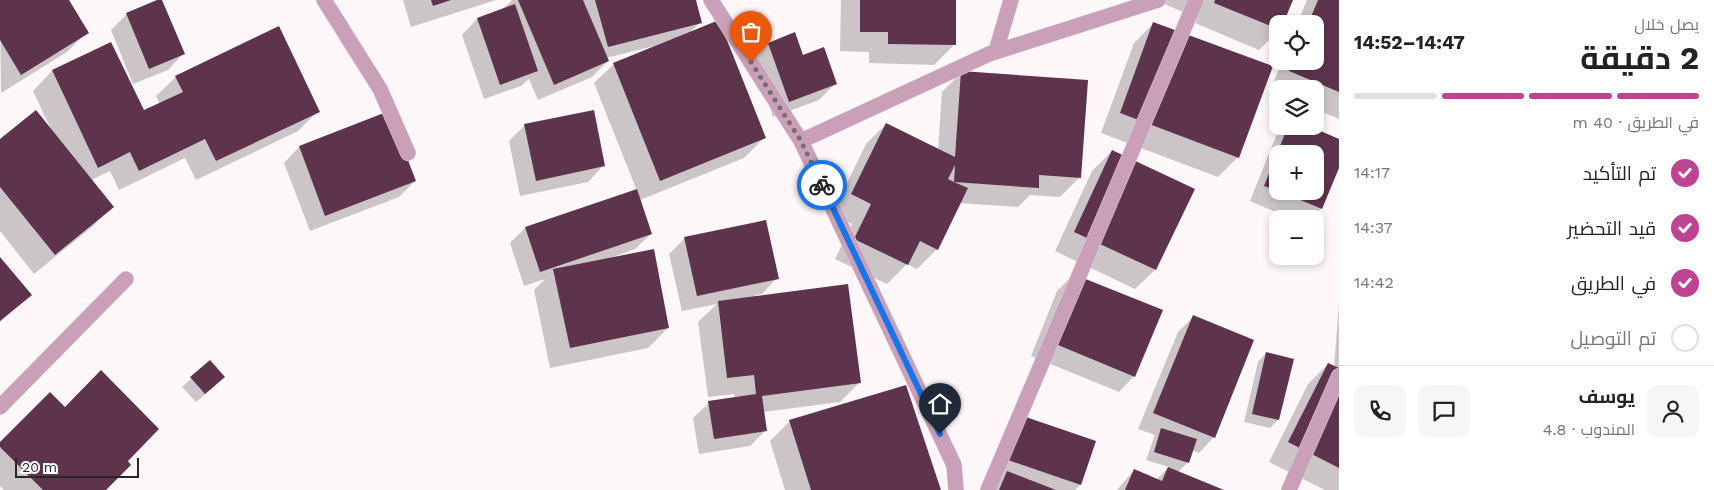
<!DOCTYPE html>
<html lang="ar">
<head>
<meta charset="utf-8">
<style>
	body { margin:0; font-family:"Work Sans",Cairo,sans-serif; background:#f6f6f6; color:#222; direction:rtl; height:100vh; display:flex; flex-direction:column; font-size:19px; white-space:nowrap }
	* { box-sizing:border-box; margin:0 }
	p { font-size:16px; color:#767676 }
	.icon { flex:none; width:28px; height:28px; fill:none; stroke:currentColor; stroke-width:2; stroke-linecap:round; stroke-linejoin:round }
	.map { position:relative; flex:1; overflow:hidden; direction:ltr }
	.details { display:flex; flex-direction:column; background:#fff; width:375px }
	.details>* { flex:none }
	.controls { position:absolute; left:1269px; top:15px; display:grid; gap:10px }
	.controls a { display:grid; place-items:center; width:55px; height:55px; border-radius:10px; background:#fff; box-shadow:0 2px 8px #0003; font-size:25px }
	.scale { position:absolute; left:15px; bottom:12px; width:124px; box-sizing:border-box; padding-left:5px; border:2px solid #2a2628; border-top:0; font-size:14px; line-height:18px; white-space:nowrap; color:#2a2628; -webkit-text-stroke:4px #fff; paint-order:stroke }
	.pin { position:absolute; display:grid; place-items:center; width:42px; height:42px; color:#fff; margin:-51px -21px; border-radius:50% 50% 50% 0; rotate:-45deg; box-shadow:0 0 5px #0007 }
	.pin .icon { rotate:45deg }
	.courier { position:absolute; display:grid; place-items:center; width:50px; height:50px; margin:-25px; border:4px solid #1a73e8; border-radius:50%; background:#fff; color:#222; box-shadow:0 1px 6px #0007 }
	.overview em { font-style:normal; font-weight:700 }
	.overview div { display:flex; flex-direction:column-reverse }
	.overview { display:flex; align-items:center; justify-content:space-between; height:85px; padding:0 15px }
	h1 { font-size:32px; font-weight:700; line-height:38px }
	.bar { display:grid; grid-template-columns:repeat(4,1fr); gap:8px 5px; align-content:center; height:60px; padding:0 15px }
	.bar i { height:6px; border-radius:4px; background:#e0e0e0 }
	.bar .selected { background:#be4393 }
	.bar p { grid-column:span 4 }
	.line { display:flex; align-items:center; gap:12px; padding:0 15px; border-top:1px solid #e0e0e0 }
	.line div { flex:1 }
	.round { display:grid; place-items:center; flex:none; width:52px; height:52px; border-radius:10px; background:#f6f6f6 }
	ol { padding:0 15px; list-style:none }
	li { display:flex; align-items:center; gap:15px; height:55px }
	li p { margin-inline-start:auto }
	li .icon { padding:5px; border-radius:50%; background:#be4393; color:#fff; stroke-width:4 }
	li:last-child { color:#767676 }
	li i { width:28px; height:28px; border:2px solid #e0e0e0; border-radius:50% }
	main { display:flex; flex:1; min-height:0 }
	.map>svg:first-child { display:block }
	.shadow { fill:#0003; fill-rule:evenodd }
	.building { fill:#5d344c; fill-rule:evenodd }
	.lines { fill:none; stroke-linecap:round; stroke-linejoin:round }
	.street-casing { stroke:#d8d1d4; stroke-width:16 }
	.street { stroke:#c9a0b7; stroke-width:15 }
	.done { stroke:#746f72; stroke-width:5; stroke-dasharray:0 9 }
	.route { stroke:#1a73e8; stroke-width:6 }
</style>
</head>
<body>
<main>
<section class="details">
<div class="overview"><div><h1>2 دقيقة</h1><p>يصل خلال</p></div><em>14:47–14:52</em></div>
<div class="bar"><i class="selected"></i><i class="selected"></i><i class="selected"></i><i></i><p>في الطريق · 40 m</p></div>
<ol>
<li><svg class="icon" aria-label="check" viewBox="0 0 24 24"><path d="M5 12l5 5 9-10"/></svg>تم التأكيد<p>14:17</p></li>
<li><svg class="icon" aria-label="check" viewBox="0 0 24 24"><path d="M5 12l5 5 9-10"/></svg>قيد التحضير<p>14:37</p></li>
<li><svg class="icon" aria-label="check" viewBox="0 0 24 24"><path d="M5 12l5 5 9-10"/></svg>في الطريق<p>14:42</p></li>
<li><i></i>تم التوصيل</li>
</ol>
<div class="line" style="height:90px"><a class="round"><svg class="icon" aria-label="person" viewBox="0 0 24 24"><circle cx="12" cy="8" r="4"/><path d="M4 21q1-7 8-7t8 7"/></svg></a><div><b>يوسف</b><p>المندوب · 4.8</p></div><a class="round"><svg class="icon" aria-label="chat" viewBox="0 0 24 24"><path d="M4 5h16v11H9l-5 4z"/></svg></a><a class="round"><svg class="icon" aria-label="phone" viewBox="0 0 24 24"><path d="M5 4h4l2 5-3 2q2 4 5 5l2-3 5 2v4C11 20 4 13 5 4z"/></svg></a></div>
</section>
<div class="map">
<svg width="1339" height="490" viewBox="0 0 1339 490">
	<rect width="100%" height="100%" fill="#fef7fa"/>
	<path class="shadow" d="M 0,0 L 67,0 L 87,32 L 67,52 L 1,93 Z
		M 160,0 L 183,54 L 168,70 L 133,84 L 111,30 L 127,14 Z
		M 403,0 L 496,0 L 411,27 Z
		M 512,0 L 695,0 L 701,22 L 689,33 L 764,138 L 744,158 L 640,200 L 651,234 L 635,249 L 613,257 L 668,328 L 648,348 L 550,368 L 534,290 L 545,279 L 524,286 L 510,243 L 525,228 L 637,191 L 594,83 L 614,64 L 654,46 L 606,58 L 608,61 L 592,77 L 538,100 L 529,79 L 521,86 L 484,99 L 462,35 L 477,19 L 502,10 Z
		M 841,0 L 955,0 L 954,45 L 934,65 L 869,63 L 869,52 L 840,51 Z
		M 1155,0 L 1292,0 L 1278,24 L 1278,31 L 1259,50 L 1195,23 L 1197,18 Z
		M 1307,0 L 1339,0 L 1339,119 L 1315,109 L 1315,89 L 1278,89 L 1278,94 L 1270,91 L 1282,61 L 1315,61 L 1315,24 L 1297,24 Z
		M 1154,23 L 1238,157 L 1218,177 L 1101,133 L 1134,43 Z
		M 111,43 L 143,112 L 160,104 L 156,96 L 176,77 L 318,111 L 298,131 L 196,180 L 185,158 L 119,190 L 110,171 L 91,180 L 112,207 L 92,227 L 34,274 L 0,231 L 0,141 L 51,129 L 33,91 L 52,71 Z
		M 768,44 L 802,56 L 835,84 L 819,100 L 773,117 L 753,59 Z
		M 962,72 L 1080,177 L 1060,197 L 1030,195 L 1018,207 L 959,203 L 937,249 L 917,269 L 907,264 L 887,284 L 835,259 L 852,224 L 832,214 L 866,144 L 886,124 L 938,150 L 942,92 Z
		M 389,113 L 415,181 L 399,197 L 310,231 L 284,163 L 299,147 Z
		M 525,125 L 603,166 L 588,182 L 520,196 L 509,141 Z
		M 1286,126 L 1306,126 L 1339,140 L 1339,165 L 1321,208 L 1311,219 L 1292,219 L 1250,201 L 1276,136 ZM 1278,154 L 1315,154 L 1315,191 L 1278,191 Z
		M 1112,151 L 1193,189 L 1155,270 L 1135,289 L 1055,251 L 1092,171 Z
		M 685,238 L 777,278 L 762,294 L 755,295 L 756,297 L 860,382 L 840,402 L 763,412 L 766,430 L 750,446 L 699,454 L 693,418 L 709,403 L 735,399 L 734,394 L 708,397 L 698,322 L 717,304 L 682,311 L 669,254 Z
		M 0,259 L 30,295 L 0,322 Z
		M 1073,275 L 1134,376 L 1119,392 L 1031,356 L 1057,291 Z
		M 1339,304 L 1339,490 L 1325,490 L 1269,462 L 1308,384 L 1328,364 L 1334,367 Z
		M 1193,317 L 1214,437 L 1199,453 L 1192,450 L 1188,462 L 1178,472 L 1220,490 L 1117,490 L 1134,470 L 1156,480 L 1169,467 L 1146,460 L 1155,435 L 1138,429 L 1178,332 Z
		M 1266,353 L 1278,420 L 1270,428 L 1244,422 L 1258,362 Z
		M 210,362 L 215,386 L 196,402 L 182,387 Z
		M 64,408 L 126,461 L 104,490 L 4,490 L 0,486 L 0,444 Z
		M 790,421 L 940,490 L 785,490 L 770,441 Z
		M 1005,432 L 1095,442 L 1080,485 L 1075,490 L 989,490 Z"/>
	<path class="building" d="M 0,0 L 69,0 L 89,33 L 21,75 L 0,40 Z
		M 157,0 L 162,0 L 185,54 L 149,69 L 126,13 Z
		M 431,0 L 451,0 L 433,6 Z
		M 518,0 L 583,0 L 609,61 L 554,85 Z
		M 595,0 L 696,0 L 702,23 L 608,47 Z
		M 860,0 L 956,0 L 956,45 L 888,44 L 888,32 L 860,32 Z
		M 1215,0 L 1293,0 L 1283,24 L 1278,24 L 1278,29 L 1214,3 Z
		M 1318,0 L 1339,0 L 1339,92 L 1289,71 L 1293,61 L 1315,61 L 1315,24 L 1308,24 Z
		M 515,4 L 538,71 L 500,85 L 477,18 Z
		M 719,20 L 766,138 L 660,181 L 613,63 Z
		M 1153,22 L 1273,66 L 1239,158 L 1120,113 Z
		M 279,26 L 320,112 L 216,161 L 205,139 L 139,171 L 130,152 L 98,168 L 52,70 L 111,42 L 144,110 L 183,92 L 175,76 Z
		M 795,32 L 803,55 L 824,47 L 837,84 L 789,102 L 768,43 Z
		M 961,71 L 1088,80 L 1081,178 L 1039,175 L 1039,188 L 954,182 L 968,188 L 938,250 L 920,241 L 908,265 L 854,239 L 871,204 L 851,194 L 886,123 L 955,157 ZM 955,165 L 954,182 L 948,179 Z
		M 36,110 L 114,207 L 55,255 L 0,187 L 0,139 Z
		M 594,110 L 605,166 L 536,181 L 524,124 Z
		M 389,111 L 416,181 L 325,216 L 299,146 Z
		M 1288,126 L 1309,126 L 1339,139 L 1339,168 L 1322,209 L 1279,191 L 1315,191 L 1315,154 L 1278,154 L 1278,191 L 1264,186 Z
		M 1112,150 L 1195,189 L 1156,270 L 1074,232 Z
		M 637,189 L 652,234 L 540,272 L 525,227 Z
		M 766,220 L 779,279 L 697,296 L 684,237 Z
		M 654,249 L 669,328 L 570,348 L 553,269 Z
		M 0,257 L 32,295 L 0,321 Z
		M 1073,274 L 1163,310 L 1135,377 L 1046,340 Z
		M 848,284 L 861,383 L 762,396 L 767,431 L 714,439 L 708,401 L 756,394 L 754,375 L 727,378 L 718,301 Z
		M 1193,315 L 1254,340 L 1215,438 L 1153,413 Z
		M 1266,352 L 1294,359 L 1279,420 L 1252,414 Z
		M 210,360 L 225,377 L 205,394 L 190,377 Z
		M 1328,363 L 1339,368 L 1339,468 L 1288,442 Z
		M 101,370 L 159,429 L 128,461 L 131,465 L 106,490 L 43,490 L 0,447 L 0,442 L 50,392 L 65,407 Z
		M 906,385 L 941,490 L 811,490 L 789,420 Z
		M 1020,415 L 1096,441 L 1081,485 L 1005,459 Z
		M 1161,428 L 1197,439 L 1189,463 L 1154,452 Z
		M 1168,467 L 1224,490 L 1125,490 L 1134,469 L 1162,481 Z
		M 1007,471 L 1056,490 L 999,490 Z"/>
	<g class="lines">
		<g class="street-casing">
			<path id="street" d="M 324,0 L 380,89 L 408,153
				M 711,0 L 801,141 L 954,465 L 956,490
				M 996,51 L 1011,0
				M 801,141 L 989,54 L 1158,0
				M 0,407 L 126,279
				M 988,490 L 1196,0
				M 1289,490 L 1339,376"/>
		</g>
		<use href="#street" class="street"/>
	</g>
	<g class="lines">
		<path class="done" d="M 751,62 L 801,141 L 822,185"/>
		<path class="route" d="M 822,185 L 940,434"/>
	</g>
</svg>
<div class="controls">
<a><svg class="icon" aria-label="locate" viewBox="0 0 24 24"><circle cx="12" cy="12" r="6"/><path d="M12 2v4M12 18v4M2 12h4M18 12h4"/></svg></a>
<a><svg class="icon" aria-label="layers" viewBox="0 0 24 24"><path d="M12 4l9 5-9 5-9-5zM3 14l9 5 9-5"/></svg></a>
<a>+</a>
<a>−</a>
</div>
<div class="scale">20 m</div>
<div class="pin" style="left:751px;top:62px;background:#ea580c"><svg class="icon" aria-label="bag" viewBox="0 0 24 24"><path d="M5 8h14l-1 12H6zM9 8a3 3 0 0 1 6 0"/></svg></div>
<div class="pin" style="left:940px;top:434px;background:#1f2937"><svg class="icon" aria-label="home" viewBox="0 0 24 24"><path d="M3 11l9-7 9 7M6 9v11h12V9"/></svg></div>
<div class="courier" style="left:822px;top:185px"><svg class="icon" aria-label="bike" viewBox="0 0 24 24"><circle cx="6" cy="16" r="4"/><circle cx="18" cy="16" r="4"/><path d="M6 16l4-8h5l3 8M10 8l3 8H6M13 5h3"/></svg></div>
</div>
</main>
</body>
</html>
